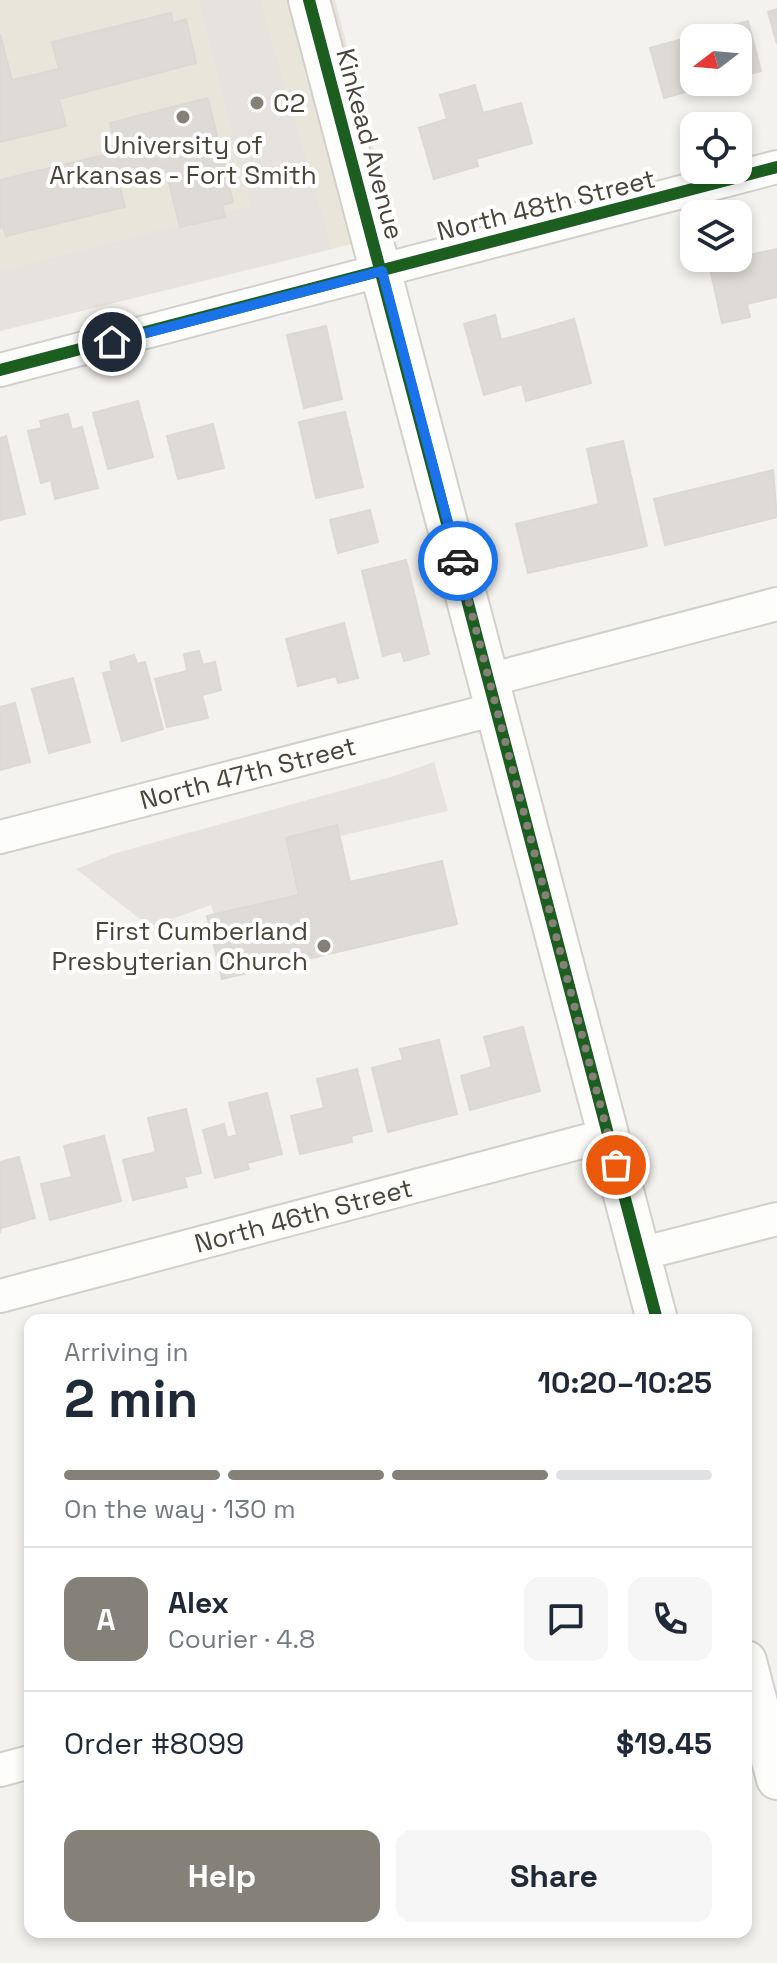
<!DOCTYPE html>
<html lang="en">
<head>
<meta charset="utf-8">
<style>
	body { margin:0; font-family:"Space Grotesk",sans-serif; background:#f6f6f7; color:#1f2937; height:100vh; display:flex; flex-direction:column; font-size:30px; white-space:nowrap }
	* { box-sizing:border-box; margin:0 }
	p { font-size:26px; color:#747a83 }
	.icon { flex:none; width:44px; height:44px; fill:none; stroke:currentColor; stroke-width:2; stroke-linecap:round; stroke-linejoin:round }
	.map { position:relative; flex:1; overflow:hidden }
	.drawer { position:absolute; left:24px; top:1314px; width:728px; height:624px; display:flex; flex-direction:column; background:#fff; border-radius:16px; box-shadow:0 4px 12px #0003 }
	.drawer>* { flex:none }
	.needle { width:52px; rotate:254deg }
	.fabs { position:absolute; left:680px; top:24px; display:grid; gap:16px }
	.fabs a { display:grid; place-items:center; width:72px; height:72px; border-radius:16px; background:#fff; box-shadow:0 4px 12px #0003; font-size:40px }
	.pin { position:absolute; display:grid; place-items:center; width:68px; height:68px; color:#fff; margin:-34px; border:4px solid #fff; border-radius:50%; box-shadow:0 2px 8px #0007 }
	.courier { position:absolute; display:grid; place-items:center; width:80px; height:80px; margin:-40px; border:6px solid #1a73e8; border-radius:50%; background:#fff; color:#222; box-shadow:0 2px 10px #0007 }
	.overview em { font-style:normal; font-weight:700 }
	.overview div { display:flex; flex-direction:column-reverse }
	.overview { display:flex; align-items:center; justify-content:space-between; height:136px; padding:0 40px }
	h1 { font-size:52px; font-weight:700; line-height:60px }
	.bar { display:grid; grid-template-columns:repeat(4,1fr); gap:12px 8px; align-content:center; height:96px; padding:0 40px }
	.bar i { height:10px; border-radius:6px; background:#e0e1e3 }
	.bar .active { background:#868178 }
	.bar p { grid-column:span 4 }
	.line { display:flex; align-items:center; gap:20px; padding:0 40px; border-top:2px solid #e0e1e3 }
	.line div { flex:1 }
	.round { display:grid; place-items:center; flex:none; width:84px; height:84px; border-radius:16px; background:#f6f6f7 }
	.cta { display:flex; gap:16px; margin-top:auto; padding:16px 40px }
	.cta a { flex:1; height:92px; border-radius:16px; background:#868178; color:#fff; font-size:32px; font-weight:700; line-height:92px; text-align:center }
	.cta a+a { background:#f6f6f7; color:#1f2937 }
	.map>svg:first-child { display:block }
	.education { fill:#eae5da }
	.parking { fill:#e6e3df }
	.building { fill:#dedbd6; stroke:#dcd9d4; stroke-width:2 }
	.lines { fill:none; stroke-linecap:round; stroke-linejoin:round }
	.minor-casing { stroke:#d2d0cb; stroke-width:36 }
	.tertiary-casing { stroke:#d2d0cb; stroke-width:44 }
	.minor { stroke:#fdfdfc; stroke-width:32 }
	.tertiary { stroke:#fdfdfc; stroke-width:40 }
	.cycleway-casing { stroke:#fff; stroke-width:17 }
	.cycleway { stroke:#1b5e20; stroke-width:12 }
	.done { stroke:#868178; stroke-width:8; stroke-dasharray:0 14.4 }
	.route { stroke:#1a73e8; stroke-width:10 }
	.poi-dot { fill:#868178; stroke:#fff; stroke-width:3 }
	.labels { text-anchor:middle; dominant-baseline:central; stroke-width:8; stroke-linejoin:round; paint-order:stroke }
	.poi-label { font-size:26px; fill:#4b4439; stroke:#fff; text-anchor:start }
	.street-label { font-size:26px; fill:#4b4439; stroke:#fff }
</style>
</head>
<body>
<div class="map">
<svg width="777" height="1963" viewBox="0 0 777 1963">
	<rect width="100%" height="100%" fill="#f4f2ee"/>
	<path class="education" d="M 0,0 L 335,0 L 396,233 L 0,331 Z"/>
	<path class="parking" d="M 198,0 L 260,0 L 332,249 L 0,331 L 0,272 L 251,206 Z
		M 434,762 L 448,811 L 340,836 L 337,826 L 286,838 L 299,895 L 214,914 L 211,905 L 150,927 L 76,869 L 116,853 L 394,776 Z"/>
	<path class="building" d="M 777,9 L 777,44 L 768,12 Z
		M 171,13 L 173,23 L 186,19 L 196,63 L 59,99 L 66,126 L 0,142 L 0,34 L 12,80 L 59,69 L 52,42 Z
		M 748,21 L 761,71 L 738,77 L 738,38 L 694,38 L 694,82 L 721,82 L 664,98 L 650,48 Z
		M 475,85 L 483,113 L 521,103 L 532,143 L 476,159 L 478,166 L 434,179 L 419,128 L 447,119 L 440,95 Z
		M 208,98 L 233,202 L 222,205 L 225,217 L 180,227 L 165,167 L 118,179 L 125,207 L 6,236 L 3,227 L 0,228 L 0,180 L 116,152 L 110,123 Z
		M 777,249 L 777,297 L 747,304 L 750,317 L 722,323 L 709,264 Z
		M 495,315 L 501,340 L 574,319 L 591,383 L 526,401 L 522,384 L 484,395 L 464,324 Z
		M 326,326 L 342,399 L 304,408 L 287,335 Z
		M 138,401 L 153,457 L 108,469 L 93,413 Z
		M 345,412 L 363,487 L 316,498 L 299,422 Z
		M 68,414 L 72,430 L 82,427 L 98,488 L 55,499 L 51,480 L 41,483 L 28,431 L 42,428 L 40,421 Z
		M 213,424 L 224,468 L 178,479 L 167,436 Z
		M 6,436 L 25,514 L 0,520 L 0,438 Z
		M 623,441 L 647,546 L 528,573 L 516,524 L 599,504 L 587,449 Z
		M 773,470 L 777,517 L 665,545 L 654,499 Z
		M 370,510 L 378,542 L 338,553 L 330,520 Z
		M 406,560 L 429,654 L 404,661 L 401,651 L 383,656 L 362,571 Z
		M 344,623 L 358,678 L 338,683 L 336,676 L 298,686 L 286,639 Z
		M 199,651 L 203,665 L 215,662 L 221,690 L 202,695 L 208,718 L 167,727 L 155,679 L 187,671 L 184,654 Z
		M 134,655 L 137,664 L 145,662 L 163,729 L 122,741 L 103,673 L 112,671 L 110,662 Z
		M 73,678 L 90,742 L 49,753 L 32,689 Z
		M 15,703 L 30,762 L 0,770 L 0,707 Z
		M 337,825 L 350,882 L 442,861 L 457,924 L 222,979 L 207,916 L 299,895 L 286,838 Z
		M 523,1027 L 540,1091 L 470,1110 L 461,1076 L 492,1067 L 484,1037 Z
		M 439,1040 L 457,1114 L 388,1132 L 372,1068 L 403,1060 L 400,1049 Z
		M 357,1069 L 372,1131 L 351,1136 L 352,1142 L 300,1154 L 291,1116 L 324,1108 L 317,1079 Z
		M 267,1093 L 282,1154 L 247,1163 L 249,1169 L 215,1178 L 203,1130 L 224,1124 L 227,1138 L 237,1135 L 229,1103 Z
		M 186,1109 L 201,1173 L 184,1177 L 187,1187 L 133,1200 L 123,1160 L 156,1152 L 148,1118 Z
		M 104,1136 L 121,1201 L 50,1220 L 41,1184 L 72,1177 L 64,1146 Z
		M 19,1157 L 35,1218 L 1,1228 L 0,1233 L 0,1162 Z"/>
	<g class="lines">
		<g class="minor-casing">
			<g id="minor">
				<path d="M 0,370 L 777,167"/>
				<path d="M 489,680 L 777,604"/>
				<path id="s1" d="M 0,837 L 496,709"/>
				<path d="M 640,1254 L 777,1219"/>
				<path id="s2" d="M 0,1296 L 608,1135"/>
				<path d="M 0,1770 L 30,1762"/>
			</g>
		</g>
		<g class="tertiary-casing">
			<path id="tertiary" d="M 309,0 L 657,1320
				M 746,1661 L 777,1779"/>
		</g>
		<use href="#minor" class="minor"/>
		<use href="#tertiary" class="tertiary"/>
		<g class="cycleway-casing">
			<path id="cycleway" d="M 309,0 L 657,1320
				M 0,370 L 777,167"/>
		</g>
		<use href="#cycleway" class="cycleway"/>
	</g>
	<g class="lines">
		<path class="done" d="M 458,561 L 616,1165"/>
		<path class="route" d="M 112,342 L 382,271 L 458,561"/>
	</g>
	<g class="poi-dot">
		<circle cx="257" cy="103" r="8"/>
		<circle cx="183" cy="117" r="8"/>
		<circle cx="324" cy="946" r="8"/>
	</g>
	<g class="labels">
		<g class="poi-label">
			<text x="273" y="103">C2</text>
			<text x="183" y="145" text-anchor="middle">University of<tspan x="183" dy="30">Arkansas - Fort Smith</tspan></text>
			<text x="308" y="931" text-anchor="end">First Cumberland<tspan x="308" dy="30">Presbyterian Church</tspan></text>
		</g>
		<g class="street-label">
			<text transform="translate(370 144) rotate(75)">Kinkead Avenue</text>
			<text transform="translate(546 205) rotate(-14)">North 48th Street</text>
			<text stroke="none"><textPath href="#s1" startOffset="256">North 47th Street</textPath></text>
			<text stroke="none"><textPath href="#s2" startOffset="314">North 46th Street</textPath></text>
		</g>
	</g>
</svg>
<div class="fabs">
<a><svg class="needle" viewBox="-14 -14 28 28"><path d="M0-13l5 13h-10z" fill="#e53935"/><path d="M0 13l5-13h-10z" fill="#747a83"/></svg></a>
<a><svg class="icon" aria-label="locate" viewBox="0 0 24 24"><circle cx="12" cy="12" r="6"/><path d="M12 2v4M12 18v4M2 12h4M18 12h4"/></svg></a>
<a><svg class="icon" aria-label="layers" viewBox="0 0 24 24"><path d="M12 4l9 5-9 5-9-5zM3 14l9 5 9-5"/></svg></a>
</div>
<div class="pin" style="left:616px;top:1165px;background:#ea580c"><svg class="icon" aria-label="bag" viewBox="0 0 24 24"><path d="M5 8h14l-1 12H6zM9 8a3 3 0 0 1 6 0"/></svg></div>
<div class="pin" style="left:112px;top:342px;background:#1f2937"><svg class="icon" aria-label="home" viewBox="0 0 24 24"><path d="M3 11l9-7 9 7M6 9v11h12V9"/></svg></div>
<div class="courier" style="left:458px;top:561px"><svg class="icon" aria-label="car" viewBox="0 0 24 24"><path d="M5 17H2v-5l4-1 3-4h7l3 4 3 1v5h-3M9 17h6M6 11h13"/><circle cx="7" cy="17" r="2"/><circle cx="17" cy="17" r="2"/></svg></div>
<section class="drawer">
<div class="overview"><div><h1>2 min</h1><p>Arriving in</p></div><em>10:20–10:25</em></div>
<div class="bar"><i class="active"></i><i class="active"></i><i class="active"></i><i></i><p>On the way · 130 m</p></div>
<div class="line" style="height:144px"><b class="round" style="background:#868178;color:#fff">A</b><div><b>Alex</b><p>Courier · 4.8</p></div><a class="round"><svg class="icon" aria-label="chat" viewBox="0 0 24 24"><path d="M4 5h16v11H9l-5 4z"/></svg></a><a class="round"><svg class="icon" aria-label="phone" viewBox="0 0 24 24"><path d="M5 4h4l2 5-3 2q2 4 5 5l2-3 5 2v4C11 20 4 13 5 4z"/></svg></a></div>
<div class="line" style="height:104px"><div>Order #8099</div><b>$19.45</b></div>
<div class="cta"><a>Help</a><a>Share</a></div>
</section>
</div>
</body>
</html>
